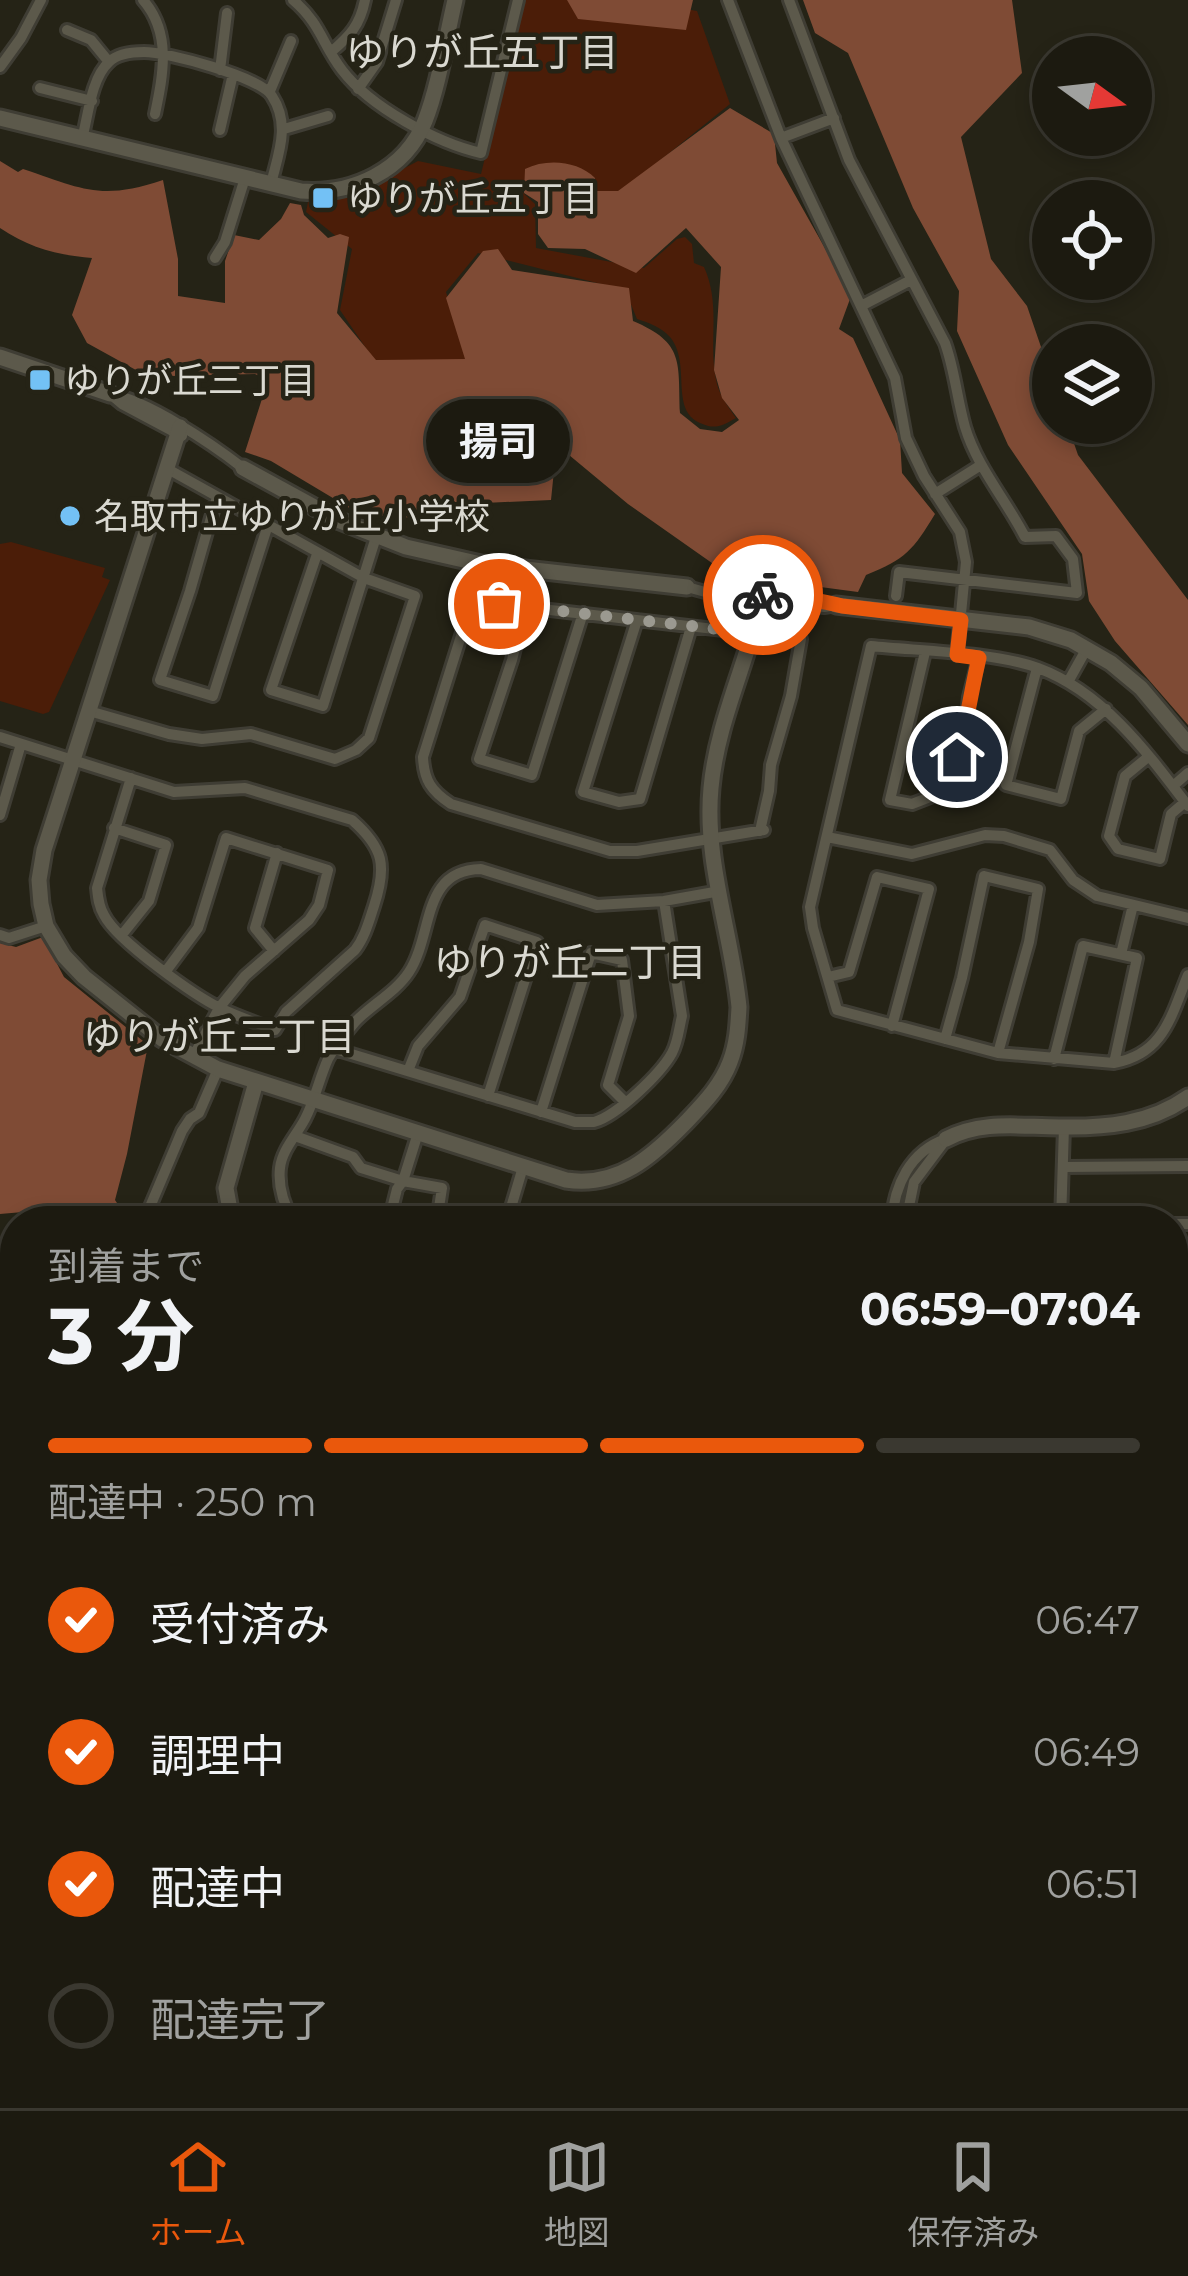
<!DOCTYPE html>
<html lang="ja">
<head>
<meta charset="utf-8">
<style>
	body { margin:0; font-family:Montserrat,"Noto Sans JP",sans-serif; background:#252319; color:#f1f3f6; height:100vh; display:flex; flex-direction:column; font-size:45px; white-space:nowrap }
	* { box-sizing:border-box; margin:0 }
	p { font-size:39px; color:#a0a19f }
	.icon { flex:none; width:66px; height:66px; fill:none; stroke:currentColor; stroke-width:2; stroke-linecap:round; stroke-linejoin:round }
	.map { position:relative; flex:1; overflow:hidden }
	.panel { position:absolute; left:0px; top:1206px; width:1188px; height:903px; display:flex; flex-direction:column; background:#1c1a10; border-radius:48px 48px 0 0; box-shadow:0 6px 18px #0003,0 0 0 3px #3a3830 }
	.panel>* { flex:none }
	.needle { width:78px; rotate:105deg }
	.fabs { position:absolute; left:1032px; top:36px; display:grid; gap:24px }
	.fabs a { display:grid; place-items:center; width:120px; height:120px; border-radius:50%; background:#1c1a10; box-shadow:0 6px 18px #0003,0 0 0 3px #3a3830; font-size:60px }
	.pin { position:absolute; display:grid; place-items:center; width:102px; height:102px; color:#fff; margin:-51px; border:6px solid #fff; border-radius:50%; box-shadow:0 3px 12px #0007 }
	.courier { position:absolute; display:grid; place-items:center; width:120px; height:120px; margin:-60px; border:9px solid #ea580c; border-radius:50%; background:#fff; color:#222; box-shadow:0 3px 15px #0007 }
	.bubble { position:absolute; height:84px; border-radius:42px; background:#1c1a10; box-shadow:0 6px 18px #0003,0 0 0 3px #3a3830; font-size:39px; font-weight:700; line-height:84px; text-align:center }
	.head em { font-style:normal; font-weight:700 }
	.head div { display:flex; flex-direction:column-reverse }
	.head { display:flex; align-items:center; justify-content:space-between; height:204px; padding:0 48px }
	h1 { font-size:78px; font-weight:700; line-height:90px }
	.bar { display:grid; grid-template-columns:repeat(4,1fr); gap:18px 12px; align-content:center; height:144px; padding:0 48px }
	.bar i { height:15px; border-radius:9px; background:#3a3830 }
	.bar .selected { background:#ea580c }
	.bar p { grid-column:span 4 }
	ol { padding:0 48px; list-style:none }
	li { display:flex; align-items:center; gap:36px; height:132px }
	li p { margin-inline-start:auto }
	li .icon { padding:12px; border-radius:50%; background:#ea580c; color:#fff; stroke-width:4 }
	li:last-child { color:#a0a19f }
	li i { width:66px; height:66px; border:6px solid #3a3830; border-radius:50% }
	.tabs { display:flex; justify-content:space-around; align-items:center; height:168px; border-top:3px solid #3a3830; background:#1c1a10; font-size:33px; color:#a0a19f }
	.tabs a { display:grid; justify-items:center; gap:6px }
	.tabs .selected { color:#ea580c }
	.map>svg:first-child { display:block }
	.green { fill:#4b1d08 }
	.forest { fill:#7f4b35 }
	.water { fill:#1b5334 }
	.lines { fill:none; stroke-linecap:round; stroke-linejoin:round }
	.stream { stroke:#1b5334; stroke-width:3 }
	.street-casing { stroke:#3f3d34; stroke-width:16 }
	.secondary-casing { stroke:#3f3d34; stroke-width:21 }
	.street { stroke:#5c594b; stroke-width:10 }
	.secondary { stroke:#5c594b; stroke-width:15 }
	.done { stroke:#9b9990; stroke-width:12; stroke-dasharray:0 21.6 }
	.route { stroke:#ea580c; stroke-width:15 }
	.poi-dot { fill:#73c1f5; stroke:#252316; stroke-width:4.5 }
	.labels { text-anchor:middle; dominant-baseline:central; stroke-width:9; stroke-linejoin:round; paint-order:stroke }
	.poi-label { font-size:36px; fill:#dad9d1; stroke:#252316; text-anchor:start }
	.neighbourhood-label { font-size:39px; fill:#dad9d1; stroke:#252316 }
</style>
</head>
<body>
<div class="map">
<svg width="1188" height="2108" viewBox="0 0 1188 2108">
	<rect width="100%" height="100%" fill="#252316"/>
	<path class="green" d="M 523,0 L 635,0 L 697,11 L 730,104 L 616,196 L 593,193 L 539,165 L 520,190 L 535,204 L 536,248 L 644,268 L 677,239 L 685,237 L 692,244 L 694,263 L 704,267 C 722,307 707,344 717,384 C 720,396 729,408 736,418 C 722,426 715,430 700,423 C 669,409 692,364 670,337 C 661,327 649,323 637,319 L 625,290 L 478,253 L 446,292 L 467,362 L 376,363 L 340,310 L 352,249 L 306,212 L 309,197 L 370,186 L 418,161 L 481,174 Z
		M 11,542 L 105,568 L 102,577 L 110,580 L 49,712 L 43,714 L 0,701 L 0,544 Z"/>
	<path class="forest" d="M 567,0 L 693,0 L 686,30 L 578,19 Z
		M 803,0 L 1012,0 L 1022,73 L 961,137 L 991,259 L 1027,306 L 1053,382 L 1053,423 L 1067,423 L 1078,455 L 1188,600 L 1188,725 L 1115,641 L 1089,601 L 1082,554 L 1008,445 L 957,331 L 959,291 L 913,208 L 848,53 L 815,33 Z
		M 730,108 L 774,134 L 777,163 L 835,266 L 850,299 L 839,329 L 853,338 L 900,440 L 902,473 L 935,514 C 913,550 906,559 866,575 L 858,592 L 729,575 L 628,504 L 563,450 L 556,451 L 551,500 L 484,503 L 458,527 L 399,516 L 363,516 L 271,461 L 245,452 L 268,380 L 255,374 L 171,376 L 154,380 L 87,343 L 72,315 L 92,258 C 56,255 30,248 0,228 L 0,161 L 18,172 L 23,169 C 83,189 100,201 163,180 L 178,259 L 178,296 L 225,303 L 225,261 L 234,235 L 259,240 L 281,219 L 290,203 L 301,205 L 304,215 L 328,238 L 340,234 L 349,237 L 337,313 L 376,360 L 465,359 L 446,298 L 483,251 L 498,249 L 512,270 L 629,288 L 633,321 C 685,343 678,362 680,413 L 700,429 L 722,432 L 739,420 L 722,398 L 714,370 L 721,267 L 686,228 L 636,273 L 585,249 L 548,248 L 538,234 L 538,202 L 524,193 L 525,169 C 547,158 578,161 595,178 L 595,191 L 618,191 Z
		M 43,937 L 64,977 L 148,1045 L 127,1154 L 115,1200 L 129,1221 L 45,1221 L 46,1210 L 0,1214 L 0,943 L 16,947 Z
		M 0,1368 L 15,1398 L 15,2093 L 0,2100 Z
		M 1173,1378 L 1188,1385 L 1188,1498 L 1173,1491 Z"/>
	<path class="water" d="M 15,1249 L 15,1387 L 0,1363 L 0,1255 Z
		M 1188,1846 L 1188,2079 L 1173,2082 L 1173,1859 Z
		M 957,2094 L 1115,2094 L 1077,2102 L 1072,2108 L 944,2108 Z"/>
	<g class="lines">
		<path class="stream" d="M 173,2108 L 180,2094
			M 809,2108 L 831,2094"/>
		<g class="street-casing">
			<path id="street" d="M 143,0 C 172,33 163,75 155,114
				M 293,0 C 321,24 322,44 342,70 C 370,107 437,143 481,153 L 518,0
				M 728,0 L 781,138 L 895,378 L 906,438 L 924,476 L 960,532 L 966,562 L 957,655
				M 789,0 L 849,160 L 945,343 C 955,371 957,399 965,427 C 977,467 1006,500 1025,537 L 1056,536 L 1073,559 L 1077,593 L 899,572 L 896,596
				M 67,30 L 91,40 L 109,62
				M 331,52 C 350,36 360,25 365,0
				M 0,67 L 21,38 L 41,0
				M 220,70 L 227,13
				M 40,88 L 92,101
				M 358,89 L 377,62 L 396,0
				M 270,91 L 291,41
				M 284,129 L 328,116
				M 220,130 L 233,74
				M 781,138 L 834,118
				M 82,139 C 88,117 91,78 109,62 C 117,54 133,52 144,52 C 167,52 261,77 272,96 C 291,125 278,154 271,184
				M 215,258 L 225,242 L 245,178
				M 861,306 L 911,280
				M 110,394 C 147,400 212,444 243,468
				M 110,394 L 122,404 L 182,436
				M 935,494 L 981,465
				M 217,497 L 190,591 L 160,680 L 213,696 L 268,525
				M 317,554 L 271,690 L 323,706 L 376,537
				M 481,564 L 472,601 L 423,757 C 424,780 431,791 451,804 L 610,851 L 637,851 L 764,830
				M 687,587 L 716,595 L 824,607 L 836,605
				M 715,588 L 809,599
				M 472,601 L 801,639 L 791,696 L 771,765 L 769,791 L 760,831
				M 525,608 L 512,660 L 479,759 L 532,775 L 583,613
				M 637,620 L 583,792 L 619,802 L 640,799 L 691,627
				M 925,652 L 890,800 L 912,804 L 948,790 L 966,724 L 969,697 L 979,657
				M 1037,668 L 1006,785 L 1061,799 L 1079,731 L 1106,709
				M 1068,682 L 1087,648
				M 89,711 L 169,734 L 202,739 L 251,734 L 335,759 L 356,750 L 369,738 L 415,596 L 364,578 L 166,468
				M 0,737 L 174,792 L 245,788 L 352,820 C 384,848 387,866 374,906 C 369,921 365,937 355,950 L 286,1012 L 275,1030 C 257,1023 239,1017 222,1009 C 195,996 117,941 104,915 C 99,907 98,898 97,888 L 131,778
				M 1148,757 L 1125,776 L 1109,836 L 1118,849 L 1160,859 L 1171,814 L 1185,802
				M 1173,786 L 1188,773
				M 1188,806 C 1147,752 1103,692 1038,668 C 994,652 919,651 871,646 L 810,907 L 813,928 L 837,1010 L 998,1053 L 1114,1063 C 1164,1054 1171,1016 1188,975
				M 0,815 L 21,744
				M 114,828 L 166,845 L 149,901 L 121,936
				M 827,837 L 912,854 L 985,835 L 1004,836 L 1050,850 L 1073,880 L 1097,896 L 1188,918
				M 0,935 L 9,938 L 46,926
				M 274,951 L 255,928 L 277,853
				M 1121,954 L 1133,905
				M 166,971 L 198,928 L 226,838 L 328,870 L 319,905 L 309,920 L 245,976 L 219,1008 L 193,1057
				M 828,977 L 849,972 L 877,877 L 929,889 L 892,1026
				M 945,1039 L 962,978 L 984,876 L 1038,889 L 1029,942 L 998,1053
				M 335,1049 L 575,1122 C 577,1122 592,1122 594,1122 C 617,1116 661,1073 672,1053 C 678,1042 679,1028 682,1016 L 664,901
				M 1054,1059 L 1083,946 L 1137,958 L 1114,1063
				M 408,1071 L 418,1046 L 460,997 L 485,925 L 537,942 L 488,1096
				M 541,1112 L 591,953 L 622,960 L 629,1016 L 608,1085 L 625,1102
				M 418,1133 L 403,1181 L 442,1188 L 437,1221
				M 295,1136 L 353,1157 L 361,1168 L 403,1181 L 397,1189 L 389,1221
				M 1064,1167 L 1188,1166
				M 144,1221 L 182,1131 L 190,1119 L 199,1113 L 218,1069
				M 293,1221 C 284,1205 278,1186 280,1168 C 282,1150 296,1136 305,1119 C 315,1100 319,1079 328,1059 C 335,1046 346,1033 355,1022 C 371,1005 396,992 409,972 C 434,933 421,870 481,869 L 597,905 L 664,901 L 720,891
				M 507,1221 L 523,1167
				M 892,1221 C 894,1186 910,1151 946,1139
				M 906,1221 L 914,1182 L 944,1142
				M 1061,1221 L 1064,1127
				M 1173,1224 L 1188,1224
				M 1173,1578 L 1188,1572
				M 72,2108 L 83,2094
				M 180,2108 L 188,2094
				M 822,2108 L 843,2094
				M 860,2108 L 875,2094"/>
		</g>
		<g class="secondary-casing">
			<path id="secondary" d="M 0,118 L 301,191 C 352,195 405,171 425,121 C 439,85 446,38 455,0
				M 0,357 L 110,394
				M 180,427 L 44,850 L 39,880 L 41,904 L 46,926 L 64,956 L 84,977 L 162,1039 L 218,1069 L 566,1180 C 618,1188 653,1156 686,1122 C 703,1104 721,1086 730,1062 C 737,1044 738,1026 739,1007 C 732,935 704,861 711,788 C 717,721 749,659 763,593
				M 243,468 L 340,521 L 406,547 L 481,564 L 687,587
				M 836,605 L 1029,627 L 1071,640 L 1111,663 L 1141,688 L 1188,744
				M 946,1139 C 982,1120 1020,1127 1059,1127 C 1105,1128 1150,1124 1188,1097
				M 232,1221 L 226,1188 L 256,1082
				M 1173,1298 L 1188,1298
				M 1173,1310 L 1188,1310
				M 1173,1604 L 1188,1594
				M 112,2108 L 126,2094
				M 134,2108 L 148,2094"/>
		</g>
		<use href="#street" class="street"/>
		<use href="#secondary" class="secondary"/>
	</g>
	<g class="lines">
		<path class="done" d="M 499,604 L 753,633 L 763,595"/>
		<path class="route" d="M 763,595 L 763,593 C 790,596 816,599 842,606 L 961,620 L 957,655 L 979,658 C 971,691 967,724 957,757"/>
	</g>
	<g class="poi-dot">
		<rect x="311" y="186" width="24" height="24" rx="6"/>
		<rect x="28" y="368" width="24" height="24" rx="6"/>
		<circle cx="70" cy="516" r="12"/>
	</g>
	<g class="labels">
		<g class="poi-label">
			<text x="347" y="198">ゆりが丘五丁目</text>
			<text x="64" y="380">ゆりが丘三丁目</text>
			<text x="94" y="516">名取市立ゆりが丘小学校</text>
		</g>
		<g class="neighbourhood-label">
			<text x="482" y="52">ゆりが丘五丁目</text>
			<text x="570" y="962">ゆりが丘二丁目</text>
			<text x="219" y="1036">ゆりが丘三丁目</text>
		</g>
	</g>
</svg>
<div class="fabs">
<a><svg class="needle" viewBox="-14 -14 28 28"><path d="M0-13l5 13h-10z" fill="#e53935"/><path d="M0 13l5-13h-10z" fill="#a0a19f"/></svg></a>
<a><svg class="icon" aria-label="locate" viewBox="0 0 24 24"><circle cx="12" cy="12" r="6"/><path d="M12 2v4M12 18v4M2 12h4M18 12h4"/></svg></a>
<a><svg class="icon" aria-label="layers" viewBox="0 0 24 24"><path d="M12 4l9 5-9 5-9-5zM3 14l9 5 9-5"/></svg></a>
</div>
<div class="pin" style="left:499px;top:604px;background:#ea580c"><svg class="icon" aria-label="bag" viewBox="0 0 24 24"><path d="M5 8h14l-1 12H6zM9 8a3 3 0 0 1 6 0"/></svg></div>
<div class="pin" style="left:957px;top:757px;background:#1f2937"><svg class="icon" aria-label="home" viewBox="0 0 24 24"><path d="M3 11l9-7 9 7M6 9v11h12V9"/></svg></div>
<div class="courier" style="left:763px;top:595px"><svg class="icon" aria-label="bike" viewBox="0 0 24 24"><circle cx="6" cy="16" r="4"/><circle cx="18" cy="16" r="4"/><path d="M6 16l4-8h5l3 8M10 8l3 8H6M13 5h3"/></svg></div>
<div class="bubble" style="left:426px;top:399px;width:144px">揚司</div>
<section class="panel">
<div class="head"><div><h1>3 分</h1><p>到着まで</p></div><em>06:59–07:04</em></div>
<div class="bar"><i class="selected"></i><i class="selected"></i><i class="selected"></i><i></i><p>配達中 · 250 m</p></div>
<ol>
<li><svg class="icon" aria-label="check" viewBox="0 0 24 24"><path d="M5 12l5 5 9-10"/></svg>受付済み<p>06:47</p></li>
<li><svg class="icon" aria-label="check" viewBox="0 0 24 24"><path d="M5 12l5 5 9-10"/></svg>調理中<p>06:49</p></li>
<li><svg class="icon" aria-label="check" viewBox="0 0 24 24"><path d="M5 12l5 5 9-10"/></svg>配達中<p>06:51</p></li>
<li><i></i>配達完了</li>
</ol>
</section>
</div>
<nav class="tabs">
<a class="selected"><svg class="icon" aria-label="home" viewBox="0 0 24 24"><path d="M3 11l9-7 9 7M6 9v11h12V9"/></svg>ホーム</a>
<a><svg class="icon" aria-label="map" viewBox="0 0 24 24"><path d="M3 6l6-2 6 2 6-2v14l-6 2-6-2-6 2zM9 4v14M15 6v14"/></svg>地図</a>
<a><svg class="icon" aria-label="saved" viewBox="0 0 24 24"><path d="M7 4h10v16l-5-4-5 4z"/></svg>保存済み</a>
</nav>
</body>
</html>
